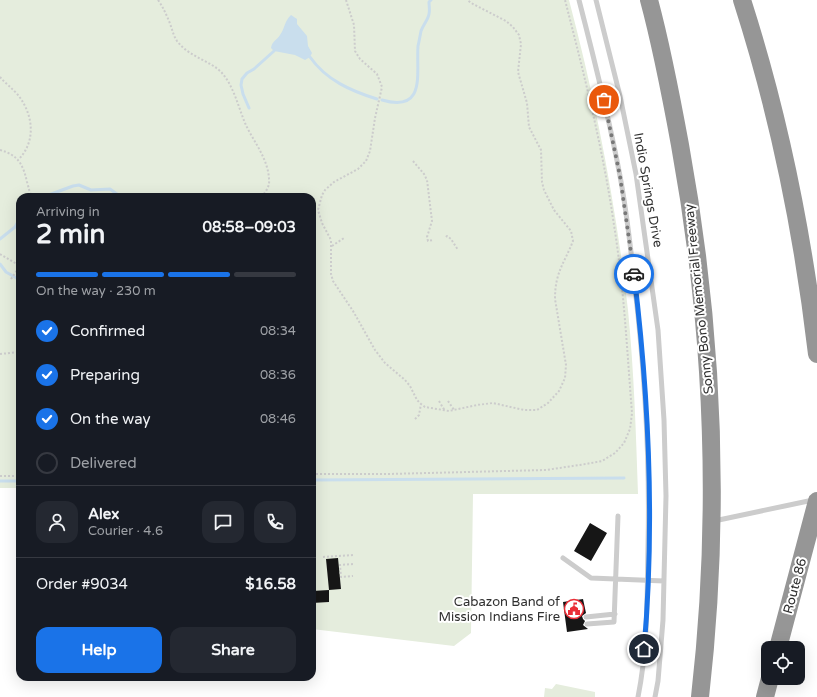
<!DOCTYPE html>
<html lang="en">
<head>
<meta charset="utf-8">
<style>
	body { margin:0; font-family:"Varela Round",sans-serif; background:#242831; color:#f1f3f6; height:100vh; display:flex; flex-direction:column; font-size:15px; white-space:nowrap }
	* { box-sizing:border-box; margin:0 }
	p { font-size:13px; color:#9ea1a6 }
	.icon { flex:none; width:22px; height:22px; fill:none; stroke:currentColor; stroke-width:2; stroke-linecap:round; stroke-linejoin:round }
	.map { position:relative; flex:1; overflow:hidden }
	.drawer { position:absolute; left:16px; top:193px; width:300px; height:488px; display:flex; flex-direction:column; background:#171b24; border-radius:12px; box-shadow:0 4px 16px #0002 }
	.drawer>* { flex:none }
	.tools { position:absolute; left:761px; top:641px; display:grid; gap:8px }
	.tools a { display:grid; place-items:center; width:44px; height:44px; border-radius:8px; background:#171b24; box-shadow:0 4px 16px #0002; font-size:20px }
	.pin { position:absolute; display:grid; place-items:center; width:34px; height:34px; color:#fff; margin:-17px; border:2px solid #fff; border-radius:50%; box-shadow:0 1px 4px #0007 }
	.courier { position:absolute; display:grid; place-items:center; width:40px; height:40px; margin:-20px; border:3px solid #1a73e8; border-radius:50%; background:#fff; color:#222; box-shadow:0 1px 5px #0007 }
	.summary em { font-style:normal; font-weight:800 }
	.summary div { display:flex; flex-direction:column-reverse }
	.summary { display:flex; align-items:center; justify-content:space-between; height:68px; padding:0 20px }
	h1 { font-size:26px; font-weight:800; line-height:30px }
	.bar { display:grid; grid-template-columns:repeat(4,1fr); gap:6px 4px; align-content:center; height:48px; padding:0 20px }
	.bar i { height:5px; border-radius:3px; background:#363941 }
	.bar .on { background:#1a73e8 }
	.bar p { grid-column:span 4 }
	.line { display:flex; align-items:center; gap:10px; padding:0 20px; border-top:1px solid #363941 }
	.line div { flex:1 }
	.round { display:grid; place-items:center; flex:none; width:42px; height:42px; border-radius:12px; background:#242831 }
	ol { padding:0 20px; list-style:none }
	li { display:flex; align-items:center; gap:12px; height:44px }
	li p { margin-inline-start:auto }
	li .icon { padding:4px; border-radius:50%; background:#1a73e8; color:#fff; stroke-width:4 }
	li:last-child { color:#9ea1a6 }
	li i { width:22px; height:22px; border:2px solid #363941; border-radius:50% }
	.cta { display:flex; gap:8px; margin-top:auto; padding:8px 20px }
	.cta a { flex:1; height:46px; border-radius:12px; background:#1a73e8; color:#fff; font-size:16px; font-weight:800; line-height:46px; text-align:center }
	.cta a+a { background:#242831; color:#f1f3f6 }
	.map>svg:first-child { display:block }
	.green { fill:#e5eddd }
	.water { fill:#c9deed }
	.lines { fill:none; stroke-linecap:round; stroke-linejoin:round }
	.stream { stroke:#c9deed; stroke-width:3 }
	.building { fill:#161616 }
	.path { stroke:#ccc; stroke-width:2; stroke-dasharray:2 2; stroke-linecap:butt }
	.lane { stroke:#ccc; stroke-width:5 }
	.highway { stroke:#969696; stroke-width:18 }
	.done { stroke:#787878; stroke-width:4; stroke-dasharray:0 7.2 }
	.route { stroke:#1a73e8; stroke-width:5 }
	.labels { text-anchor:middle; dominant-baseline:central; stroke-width:4; stroke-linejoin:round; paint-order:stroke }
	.street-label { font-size:13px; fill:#2f2f2f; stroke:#fff }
	.poi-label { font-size:13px; fill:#2f2f2f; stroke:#fff; text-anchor:end }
</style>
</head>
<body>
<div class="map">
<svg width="817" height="697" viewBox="0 0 817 697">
	<rect width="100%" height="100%" fill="#fff"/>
	<path class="green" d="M 0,0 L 569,0 C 596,102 616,205 628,310 C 634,371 636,433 638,494 L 473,494 L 471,633 L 454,646 L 312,629 L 312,197 L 20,197 L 20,488 L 0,488 Z
		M 556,684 L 595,692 L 595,697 L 544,697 L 545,688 L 552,689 Z"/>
	<path class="water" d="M 291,15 L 297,19 L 297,24 L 307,36 L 308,46 L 312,53 L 310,57 L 305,60 L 295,55 L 274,51 L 271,48 C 272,41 277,40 280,35 C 285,28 284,22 291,15 Z"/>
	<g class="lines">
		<path class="stream" d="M 310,57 C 326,80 351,91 377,99
			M 382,100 C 427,113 416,73 418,46 C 419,42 420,36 421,31 C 423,25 428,20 429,14 C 430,10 429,6 429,2 L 431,0
			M 249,108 L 243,94 L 241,85 L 242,79 L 247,73 L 254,69 L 274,51
			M 43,197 L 73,186 L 79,185 L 91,190 L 110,189 L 121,197
			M 0,239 L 15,227 L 20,218
			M 0,264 L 6,272 L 20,280
			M 312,480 L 624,478
			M 0,481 L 20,481"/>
	</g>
	<path class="building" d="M 590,523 L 607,533 L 591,561 L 574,551 Z
		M 338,558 L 341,589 L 329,590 L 326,559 Z
		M 329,590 L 329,602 L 312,603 L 312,591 Z
		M 583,599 L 586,613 L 582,616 L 583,619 L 585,621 L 583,625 L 588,629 L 567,632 L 563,602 Z"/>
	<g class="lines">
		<path class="path" d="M 158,0 C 163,7 166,14 169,21 C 172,28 173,35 177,41 C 190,58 210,60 222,73 C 234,87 238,106 245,123 C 253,141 268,158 269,179 C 270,186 266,192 261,197
			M 346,0 L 354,25 L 355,51 L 360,59 L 377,74 L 382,87 L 375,118 L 370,151 L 366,161 L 358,169 L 334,182 L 325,190 L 322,195 L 318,210 L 322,223 L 331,240 L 331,274 L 333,281 L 353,311 L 375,350 L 385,363 L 405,380 L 410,386 L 417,400 L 421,404 L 425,407 L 449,411 L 477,405 L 493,403 L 524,410 L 537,410 L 548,403 L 559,391 L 565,378 L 566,365 L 555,299 C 555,272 564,264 573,241 L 571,231 L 554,210 L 544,190 L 542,182 L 541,150 L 529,127 L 527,103 L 518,72 L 521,44 L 519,35 L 513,27 L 506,21 L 473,4 L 467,0
			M 0,77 C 5,83 12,88 18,95 C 33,114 37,141 18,160
			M 0,150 C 18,155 23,164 27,182 C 29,188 29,193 33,197
			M 413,161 L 424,174 L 427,180 L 432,221 L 427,237 L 428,241 L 433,240
			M 446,237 L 447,236 L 451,239 L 458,250
			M 332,246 L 344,238
			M 0,254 L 20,266
			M 11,279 L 20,266
			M 0,354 L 20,352
			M 439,401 L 445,411
			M 448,401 L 454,410
			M 415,419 L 419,415 L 421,404
			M 312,474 L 388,474 L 546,470 L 586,464 L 602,461 L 615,453 L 624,443 L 630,429 L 632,413 C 627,350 624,288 614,225 C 603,149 584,74 565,0
			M 0,476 L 20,476
			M 323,557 L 353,555
			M 353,564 L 340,565 L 341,577 L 353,576"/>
		<path class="lane" d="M 579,0 C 594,58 609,117 620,176 C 627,213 631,250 635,288 C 645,374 650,459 648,545 C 647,596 648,647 638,697
			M 596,0 L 620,96 L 636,174 L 658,330 L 664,420 L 666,496 L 663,620 L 658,681 L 655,697
			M 714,521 L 813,500
			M 563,558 L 591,578 L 664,581
			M 586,617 L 615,614
			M 587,624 L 614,622 L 618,516"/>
		<path class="highway" d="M 649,0 C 662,48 671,96 680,145 C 713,326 721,514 700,697
			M 742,0 C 779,115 803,234 817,354
			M 778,648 L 817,501
			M 765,697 L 770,678"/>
	</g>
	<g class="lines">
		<path class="done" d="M 604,100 L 620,176 L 634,274"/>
		<path class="route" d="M 634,274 C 649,398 655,524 644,649"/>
	</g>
	<defs>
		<g id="civic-ring" transform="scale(1)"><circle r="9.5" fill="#fff" stroke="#ea2e37" stroke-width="1.5"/><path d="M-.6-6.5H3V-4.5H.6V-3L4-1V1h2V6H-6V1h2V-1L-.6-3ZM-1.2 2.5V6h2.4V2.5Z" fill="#ea2e37"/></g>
	</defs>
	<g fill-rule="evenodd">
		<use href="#civic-ring" x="574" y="609"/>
	</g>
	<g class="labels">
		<g class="street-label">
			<text transform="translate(648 190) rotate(80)">Indio Springs Drive</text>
			<text transform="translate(699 299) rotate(-96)">Sonny Bono Memorial Freeway</text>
			<text transform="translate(795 586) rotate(-75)">Route 86</text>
		</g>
		<g class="poi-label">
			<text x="560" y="602">Cabazon Band of<tspan x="560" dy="15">Mission Indians Fire</tspan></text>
		</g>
	</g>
</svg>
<div class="tools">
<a><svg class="icon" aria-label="locate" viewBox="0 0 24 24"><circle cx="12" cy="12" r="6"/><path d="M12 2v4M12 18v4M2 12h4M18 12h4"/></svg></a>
</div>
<div class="pin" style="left:604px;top:100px;background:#ea580c"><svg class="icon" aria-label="bag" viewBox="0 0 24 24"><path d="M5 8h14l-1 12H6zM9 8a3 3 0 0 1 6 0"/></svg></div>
<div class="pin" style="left:644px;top:649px;background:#1f2937"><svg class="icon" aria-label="home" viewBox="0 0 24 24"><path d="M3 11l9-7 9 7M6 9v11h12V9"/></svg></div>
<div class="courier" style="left:634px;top:274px"><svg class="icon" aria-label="car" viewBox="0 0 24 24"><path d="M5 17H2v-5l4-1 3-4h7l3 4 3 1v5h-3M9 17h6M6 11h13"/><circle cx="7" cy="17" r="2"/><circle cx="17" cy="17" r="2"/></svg></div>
<section class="drawer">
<div class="summary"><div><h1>2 min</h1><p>Arriving in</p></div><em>08:58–09:03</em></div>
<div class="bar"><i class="on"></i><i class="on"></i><i class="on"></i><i></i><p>On the way · 230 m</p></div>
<ol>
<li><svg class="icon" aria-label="check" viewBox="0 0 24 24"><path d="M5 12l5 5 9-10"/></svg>Confirmed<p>08:34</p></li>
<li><svg class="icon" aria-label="check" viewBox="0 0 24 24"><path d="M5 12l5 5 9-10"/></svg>Preparing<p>08:36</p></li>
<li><svg class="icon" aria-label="check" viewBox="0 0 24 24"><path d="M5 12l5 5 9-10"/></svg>On the way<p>08:46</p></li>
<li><i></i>Delivered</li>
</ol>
<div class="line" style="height:72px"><a class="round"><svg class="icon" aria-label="person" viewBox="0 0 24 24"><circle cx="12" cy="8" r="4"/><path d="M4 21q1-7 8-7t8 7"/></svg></a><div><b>Alex</b><p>Courier · 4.6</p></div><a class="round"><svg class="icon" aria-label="chat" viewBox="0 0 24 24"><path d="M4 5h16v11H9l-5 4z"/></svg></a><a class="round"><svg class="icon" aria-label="phone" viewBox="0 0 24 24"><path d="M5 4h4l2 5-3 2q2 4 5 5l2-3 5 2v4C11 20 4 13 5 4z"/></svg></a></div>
<div class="line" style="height:52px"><div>Order #9034</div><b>$16.58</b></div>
<div class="cta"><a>Help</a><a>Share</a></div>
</section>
</div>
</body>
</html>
